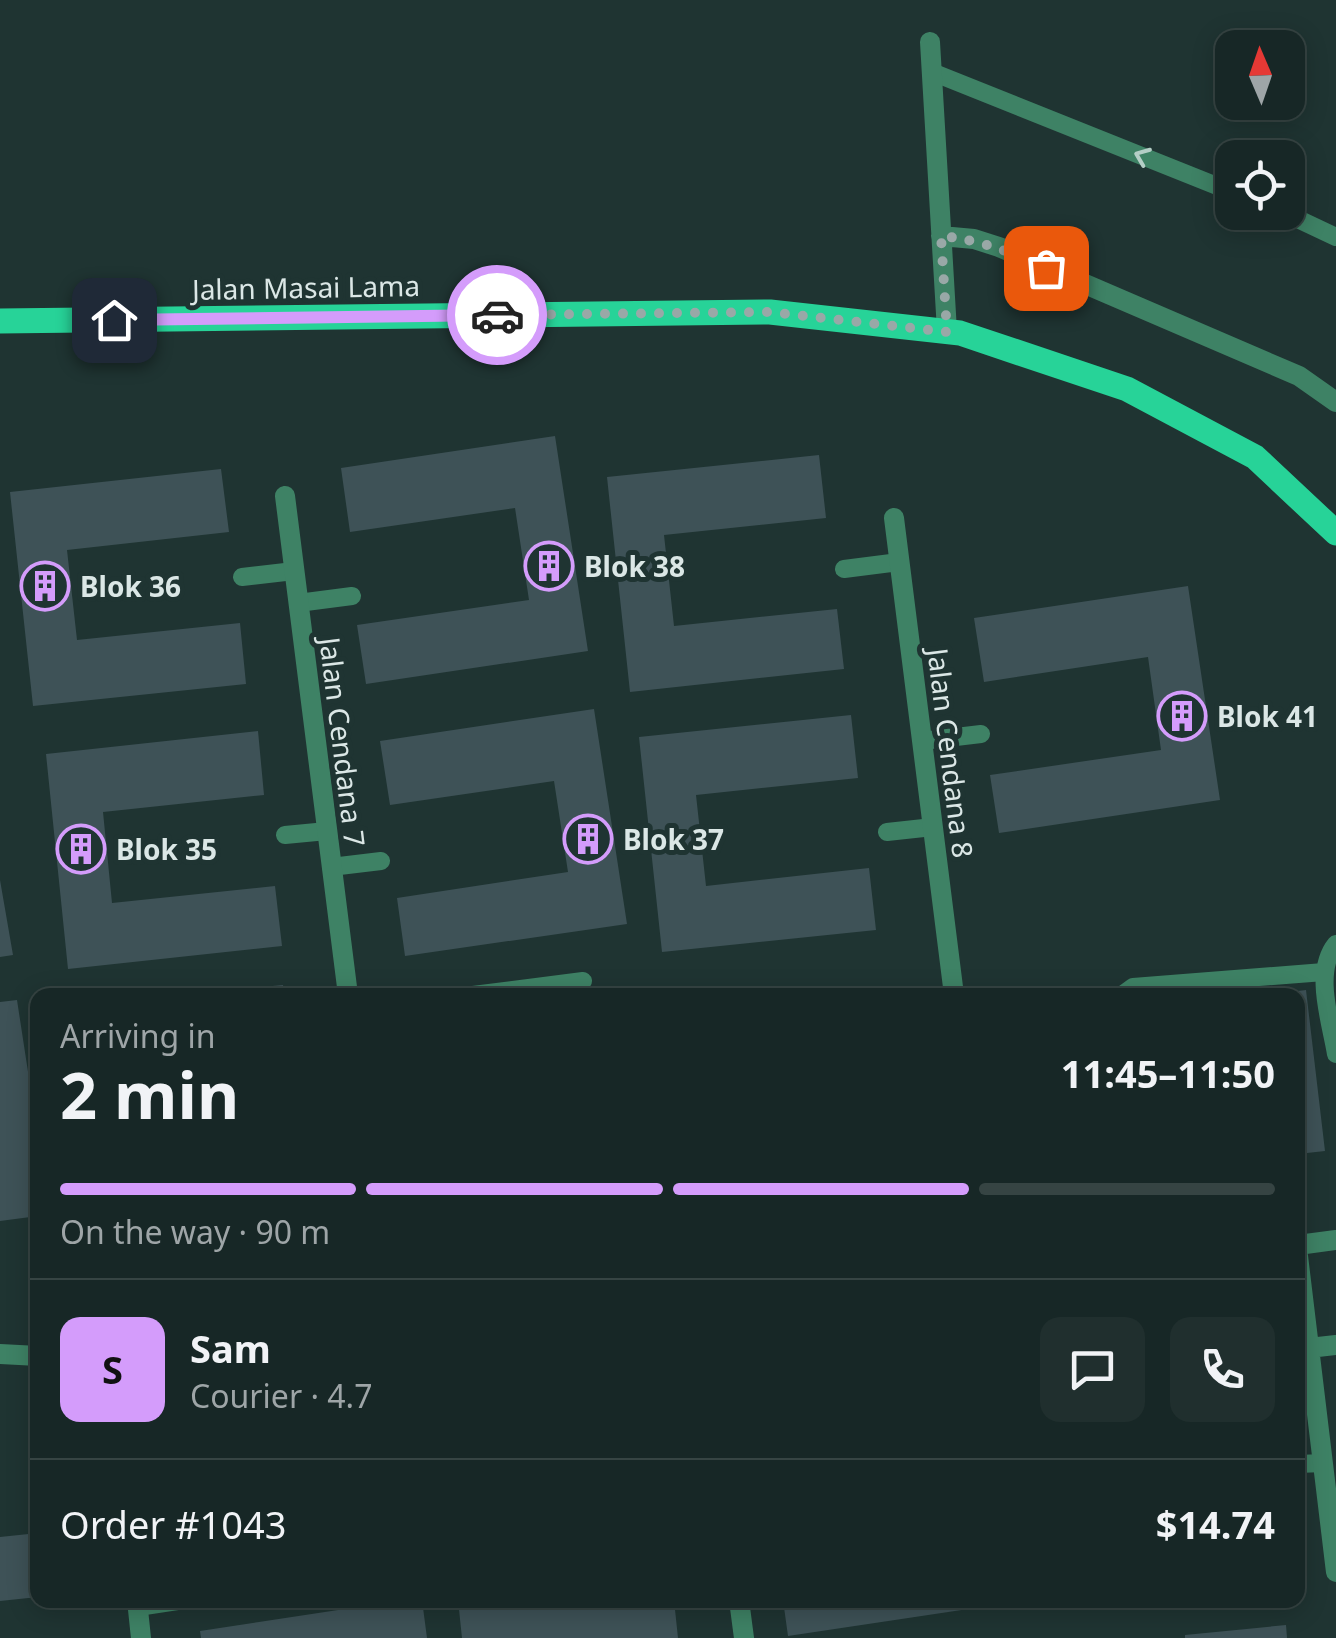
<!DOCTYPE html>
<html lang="en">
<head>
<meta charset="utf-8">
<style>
	body { margin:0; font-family:"Noto Sans",sans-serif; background:#202f2e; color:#f1f3f6; height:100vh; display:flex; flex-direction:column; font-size:38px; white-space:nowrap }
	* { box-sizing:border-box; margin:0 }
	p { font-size:32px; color:#9ea5a7 }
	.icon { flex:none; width:55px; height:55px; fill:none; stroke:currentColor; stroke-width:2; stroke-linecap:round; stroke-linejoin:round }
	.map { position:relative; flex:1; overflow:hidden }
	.panel { position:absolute; left:30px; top:988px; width:1275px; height:620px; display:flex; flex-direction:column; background:#172726; border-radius:20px; box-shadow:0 5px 25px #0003,0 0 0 2px #364443 }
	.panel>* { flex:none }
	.needle { width:65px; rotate:358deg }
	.controls { position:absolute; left:1215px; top:30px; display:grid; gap:20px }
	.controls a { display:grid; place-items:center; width:90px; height:90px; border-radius:20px; background:#172726; box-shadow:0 5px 25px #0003,0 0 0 2px #364443; font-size:50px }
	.pin { position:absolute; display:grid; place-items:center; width:85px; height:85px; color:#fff; margin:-42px; border-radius:20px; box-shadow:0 5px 15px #0006 }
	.courier { position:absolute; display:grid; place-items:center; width:100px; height:100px; margin:-50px; border:8px solid #d49cfb; border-radius:50%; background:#fff; color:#222; box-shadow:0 2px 12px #0007 }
	.head em { font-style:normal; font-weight:700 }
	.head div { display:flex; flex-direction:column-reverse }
	.head { display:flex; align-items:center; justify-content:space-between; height:170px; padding:0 30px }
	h1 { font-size:65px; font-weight:700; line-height:75px }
	.bar { display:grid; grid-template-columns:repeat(4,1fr); gap:15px 10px; align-content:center; height:120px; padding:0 30px }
	.bar i { height:12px; border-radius:8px; background:#364443 }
	.bar .on { background:#d49cfb }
	.bar p { grid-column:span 4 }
	.line { display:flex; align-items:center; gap:25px; padding:0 30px; border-top:2px solid #364443 }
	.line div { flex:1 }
	.round { display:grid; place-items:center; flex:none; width:105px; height:105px; border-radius:20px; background:#202f2e }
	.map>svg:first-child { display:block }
	.building { fill:#3e5257 }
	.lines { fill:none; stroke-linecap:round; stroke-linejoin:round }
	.service { stroke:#3e8265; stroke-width:18 }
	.minor { stroke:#3e8265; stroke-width:20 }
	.tertiary { stroke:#3e8265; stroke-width:20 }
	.primary { stroke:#27d398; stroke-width:25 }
	.oneway { stroke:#b4cec6 }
	.done { stroke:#99a8a7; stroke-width:10; stroke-dasharray:0 18 }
	.route { stroke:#d49cfb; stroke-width:12 }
	.labels { text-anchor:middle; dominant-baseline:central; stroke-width:10; stroke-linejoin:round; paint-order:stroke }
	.street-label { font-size:28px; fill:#dbe7e6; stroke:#1f3432 }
	.poi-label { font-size:28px; font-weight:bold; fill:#dbe7e6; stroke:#1f3432; text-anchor:start }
</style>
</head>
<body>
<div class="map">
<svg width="1336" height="1638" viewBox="0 0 1336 1638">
	<rect width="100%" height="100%" fill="#1f3432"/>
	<path class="building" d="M 555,436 L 588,651 L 366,684 L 357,625 L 529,600 L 515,508 L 350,532 L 341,468 Z
		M 819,455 L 826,518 L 664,535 L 674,626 L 837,609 L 844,669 L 630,692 L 607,477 Z
		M 221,469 L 229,532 L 67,550 L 77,640 L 240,623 L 246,684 L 33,706 L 10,492 Z
		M 1188,586 L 1220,800 L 999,833 L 990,775 L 1161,750 L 1148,657 L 984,682 L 974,618 Z
		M 594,709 L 627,924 L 405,956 L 397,898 L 568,872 L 554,781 L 390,805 L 380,741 Z
		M 851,715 L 858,778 L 696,795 L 706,886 L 869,868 L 876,930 L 662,952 L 639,737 Z
		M 258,731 L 264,795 L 103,812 L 112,903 L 275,886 L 282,946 L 68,969 L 46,754 Z
		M 0,880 L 13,955 L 0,957 Z
		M 283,985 L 284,995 L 211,995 L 211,992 Z
		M 1306,990 L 1325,1151 L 1298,1154 L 1298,995 L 1282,993 Z
		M 17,1000 L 38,1137 L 38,1216 L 0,1221 L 0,1002 Z
		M 38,1533 L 38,1597 L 0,1601 L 0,1537 Z
		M 370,1600 L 422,1600 L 427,1638 L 201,1638 L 200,1631 L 371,1605 Z
		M 458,1600 L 674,1600 L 678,1638 L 462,1638 Z
		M 783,1600 L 1015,1600 L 1015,1602 L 788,1636 Z
		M 1286,1625 L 1287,1638 L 1185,1638 L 1185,1635 Z"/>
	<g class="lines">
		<path class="service" d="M 932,72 L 1232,192
			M 1283,212 L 1336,237
			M 844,569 L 899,562
			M 242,577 L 294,571
			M 298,603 L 352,596
			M 922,741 L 981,734
			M 887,832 L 933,827
			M 285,835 L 327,831
			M 331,867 L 381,861
			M 1336,944 C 1313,972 1331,1022 1336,1054
			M 473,995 L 583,981
			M 1122,995 L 1133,987 L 1324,972
			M 1298,1464 L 1323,1463
			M 138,1607 L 184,1600"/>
		<path class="minor" d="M 930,42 L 947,331
			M 941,236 L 974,239 L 999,247 L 1299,376 L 1336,402
			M 285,496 L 348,995
			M 894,518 L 954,995
			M 1298,1256 L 1336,1572
			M 1309,1348 L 1336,1345
			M 137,1600 L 141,1638
			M 739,1600 L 744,1638"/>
		<path class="tertiary" d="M 1298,1245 L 1336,1240
			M 0,1354 L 38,1356"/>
		<path class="primary" d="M 0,321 L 770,312 L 960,333 L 1127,389 L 1255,457 L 1336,533"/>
	</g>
	<defs><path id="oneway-chevron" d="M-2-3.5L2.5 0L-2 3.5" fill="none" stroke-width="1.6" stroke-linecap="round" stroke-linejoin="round" transform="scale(2.5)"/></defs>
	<use class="oneway" href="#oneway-chevron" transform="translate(1142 156) rotate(-158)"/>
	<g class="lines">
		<path class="done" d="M 497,315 L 770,312 L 947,332 L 941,236 C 980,240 1011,252 1046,268"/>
		<path class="route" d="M 114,320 L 497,315"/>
	</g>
	<defs>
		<g id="building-ring" transform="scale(2.5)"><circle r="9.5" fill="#1f3432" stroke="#d49cfb" stroke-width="1.5"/><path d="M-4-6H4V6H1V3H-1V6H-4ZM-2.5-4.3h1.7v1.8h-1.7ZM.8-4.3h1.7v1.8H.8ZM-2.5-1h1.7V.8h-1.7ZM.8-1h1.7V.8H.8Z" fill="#d49cfb"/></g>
	</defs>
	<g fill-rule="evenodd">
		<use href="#building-ring" x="549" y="566"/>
		<use href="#building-ring" x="45" y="586"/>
		<use href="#building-ring" x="1182" y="716"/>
		<use href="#building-ring" x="588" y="839"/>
		<use href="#building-ring" x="81" y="849"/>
	</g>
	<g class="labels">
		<g class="street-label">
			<text transform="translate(306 287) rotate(-1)">Jalan Masai Lama</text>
			<text transform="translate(343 742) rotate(83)">Jalan Cendana 7</text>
			<text transform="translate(951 753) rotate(83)">Jalan Cendana 8</text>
		</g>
		<g class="poi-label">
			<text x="584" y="566">Blok 38</text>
			<text x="80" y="586">Blok 36</text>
			<text x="1217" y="716">Blok 41</text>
			<text x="623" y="839">Blok 37</text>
			<text x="116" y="849">Blok 35</text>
		</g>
	</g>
</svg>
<div class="controls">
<a><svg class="needle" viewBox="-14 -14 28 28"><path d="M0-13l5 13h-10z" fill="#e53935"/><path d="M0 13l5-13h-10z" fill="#9ea5a7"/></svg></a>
<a><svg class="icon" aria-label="locate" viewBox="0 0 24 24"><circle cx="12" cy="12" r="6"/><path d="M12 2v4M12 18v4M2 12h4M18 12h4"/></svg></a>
</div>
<div class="pin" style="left:1046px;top:268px;background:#ea580c"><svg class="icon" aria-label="bag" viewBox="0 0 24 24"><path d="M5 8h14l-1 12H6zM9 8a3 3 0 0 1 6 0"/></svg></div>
<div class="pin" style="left:114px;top:320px;background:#1f2937"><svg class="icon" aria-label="home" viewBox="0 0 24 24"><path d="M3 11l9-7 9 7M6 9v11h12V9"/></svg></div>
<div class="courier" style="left:497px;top:315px"><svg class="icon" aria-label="car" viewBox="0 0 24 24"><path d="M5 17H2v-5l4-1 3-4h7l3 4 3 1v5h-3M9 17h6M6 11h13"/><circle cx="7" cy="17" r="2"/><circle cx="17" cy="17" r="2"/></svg></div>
<section class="panel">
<div class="head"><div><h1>2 min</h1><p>Arriving in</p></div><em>11:45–11:50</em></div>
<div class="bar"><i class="on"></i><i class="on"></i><i class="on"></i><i></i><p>On the way · 90 m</p></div>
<div class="line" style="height:180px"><b class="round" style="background:#d49cfb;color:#111">S</b><div><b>Sam</b><p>Courier · 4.7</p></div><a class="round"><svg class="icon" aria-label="chat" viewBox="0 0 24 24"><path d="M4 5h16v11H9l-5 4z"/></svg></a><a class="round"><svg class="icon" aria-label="phone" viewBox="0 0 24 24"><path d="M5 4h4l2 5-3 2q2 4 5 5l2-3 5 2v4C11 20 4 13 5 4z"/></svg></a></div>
<div class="line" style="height:130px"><div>Order #1043</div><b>$14.74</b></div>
</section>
</div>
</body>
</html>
